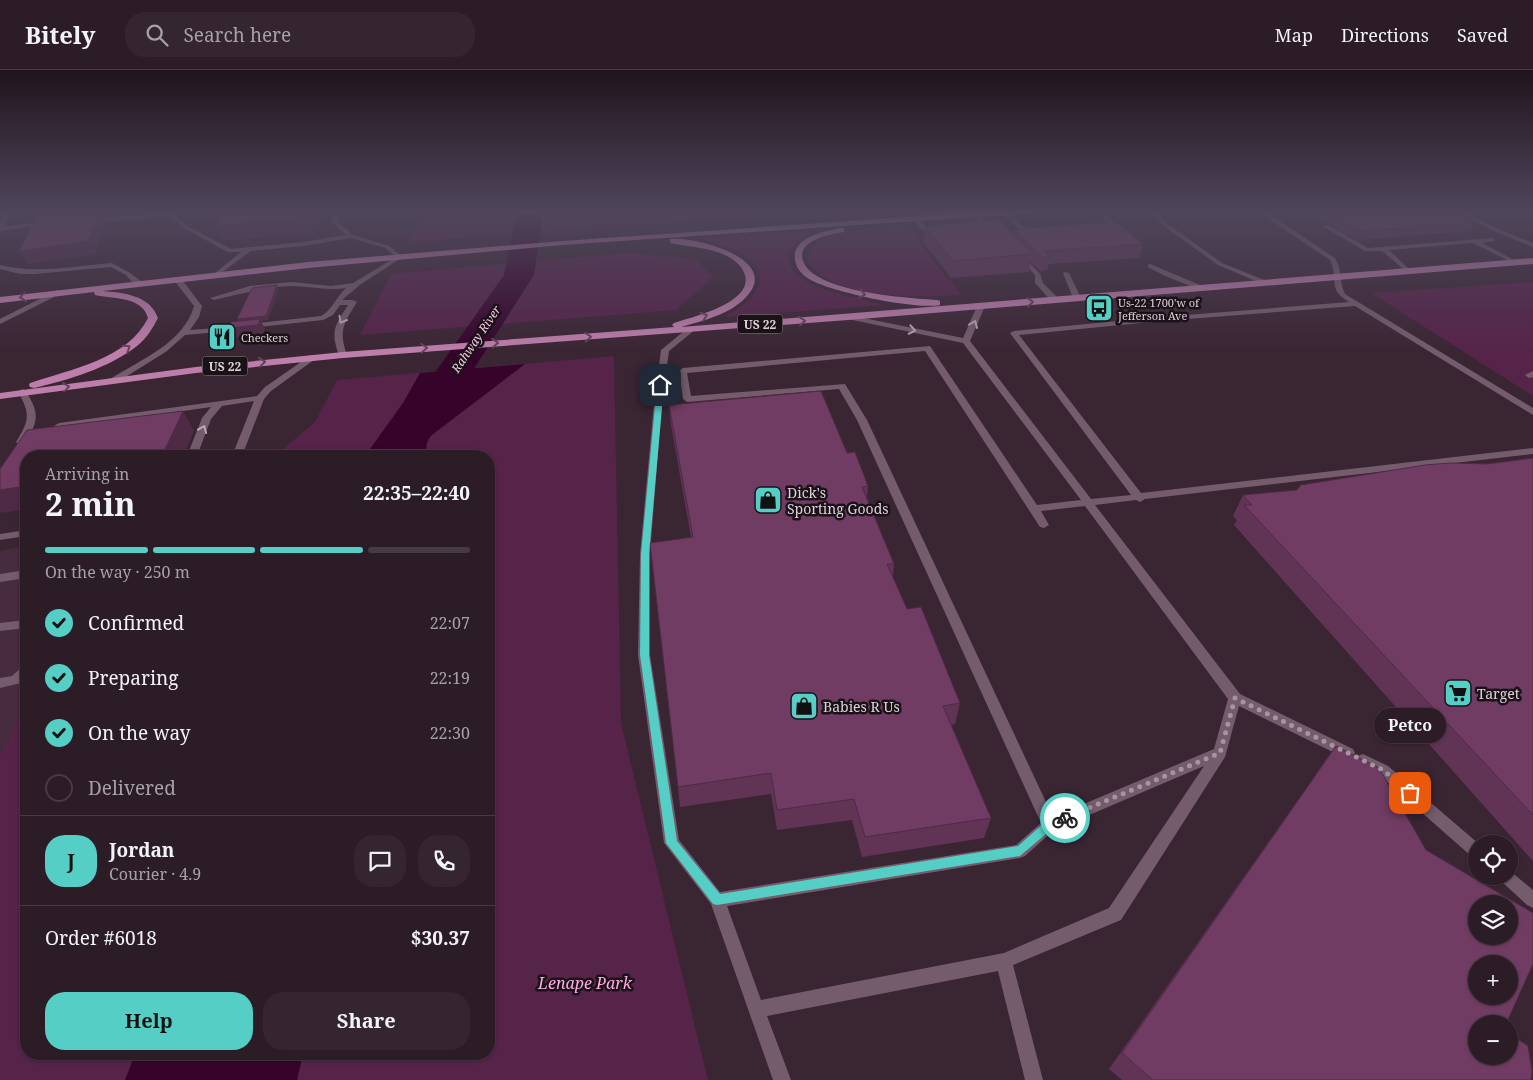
<!DOCTYPE html>
<html lang="en">
<head>
<meta charset="utf-8">
<style>
	body { margin:0; font-family:"Noto Serif",serif; background:#34252e; color:#f1f3f6; height:100vh; display:flex; flex-direction:column; font-size:19px; white-space:nowrap }
	* { box-sizing:border-box; margin:0 }
	p { font-size:16px; color:#a6a1a7 }
	.icon { flex:none; width:28px; height:28px; fill:none; stroke:currentColor; stroke-width:2; stroke-linecap:round; stroke-linejoin:round }
	.map { position:relative; flex:1; overflow:hidden }
	.panel { position:absolute; left:20px; top:380px; width:475px; height:610px; display:flex; flex-direction:column; background:#2c1c26; border-radius:20px; box-shadow:0 1px 4px #0004,0 0 0 1px #483a43 }
	.panel>* { flex:none }
	.buttons { position:absolute; left:1468px; top:765px; display:grid; gap:10px }
	.buttons a { display:grid; place-items:center; width:50px; height:50px; border-radius:50%; background:#2c1c26; box-shadow:0 1px 4px #0004,0 0 0 1px #483a43; font-size:25px }
	.pin { position:absolute; display:grid; place-items:center; width:42px; height:42px; color:#fff; margin:-21px; border-radius:10px; box-shadow:0 2px 8px #0006 }
	.courier { position:absolute; display:grid; place-items:center; width:50px; height:50px; margin:-25px; border:4px solid #55cec5; border-radius:50%; background:#fff; color:#222; box-shadow:0 1px 6px #0007 }
	.bubble { position:absolute; height:35px; border-radius:18px; background:#2c1c26; box-shadow:0 1px 4px #0004,0 0 0 1px #483a43; font-size:16px; font-weight:700; line-height:35px; text-align:center }
	.overview em { font-style:normal; font-weight:700 }
	.overview div { display:flex; flex-direction:column-reverse }
	.overview { display:flex; align-items:center; justify-content:space-between; height:85px; padding:0 25px }
	h1 { font-size:32px; font-weight:700; line-height:38px }
	.bar { display:grid; grid-template-columns:repeat(4,1fr); gap:8px 5px; align-content:center; height:60px; padding:0 25px }
	.bar i { height:6px; border-radius:4px; background:#483a43 }
	.bar .on { background:#55cec5 }
	.bar p { grid-column:span 4 }
	.line { display:flex; align-items:center; gap:12px; padding:0 25px; border-top:1px solid #483a43 }
	.line div { flex:1 }
	.round { display:grid; place-items:center; flex:none; width:52px; height:52px; border-radius:20px; background:#34252e }
	ol { padding:0 25px; list-style:none }
	li { display:flex; align-items:center; gap:15px; height:55px }
	li p { margin-inline-start:auto }
	li .icon { padding:5px; border-radius:50%; background:#55cec5; color:#111; stroke-width:4 }
	li:last-child { color:#a6a1a7 }
	li i { width:28px; height:28px; border:2px solid #483a43; border-radius:50% }
	.primary-button { display:flex; gap:10px; margin-top:auto; padding:10px 25px }
	.primary-button a { flex:1; height:58px; border-radius:20px; background:#55cec5; color:#111; font-size:20px; font-weight:700; line-height:58px; text-align:center }
	.primary-button a+a { background:#34252e; color:#f1f3f6 }
	header { display:flex; align-items:center; gap:30px; box-sizing:border-box; height:70px; padding:0 25px; background:#2c1c26; border-bottom:1px solid #483a43 }
	header strong { font-size:24px }
	nav { display:flex; gap:28px; margin-inline-start:auto; font-size:18px }
	.search { width:350px; height:45px; background:#34252e; display:flex; align-items:center; gap:12px; box-sizing:border-box; padding:0 18px; border-radius:20px; color:#a6a1a7; font-size:19px }
	.map>svg:first-child { display:block }
	.built { fill:#462c3e }
	.green { fill:#562349 }
	.water { fill:#36042b }
	.lines { fill:none; stroke-linecap:round; stroke-linejoin:round }
	.river { fill:#36042b; fill-rule:evenodd }
	.service { fill:#745c6c; fill-rule:evenodd }
	.minor { fill:#745c6c; fill-rule:evenodd }
	.trunk { fill:#be7eab; fill-rule:evenodd }
	.wall { fill:#613455 }
	.shaded-wall { fill:#4f2a45 }
	.building { fill:#713c63; stroke:#4f2a45; fill-rule:evenodd }
	.oneway { stroke:#64435a }
	.oneway2 { stroke:#baa8b4 }
	.route { fill:#55cec5 }
	.done { stroke:#a595a0; stroke-width:5; stroke-dasharray:0 9 }
	.labels { text-anchor:middle; dominant-baseline:central; stroke-width:5; stroke-linejoin:round; paint-order:stroke }
	.far-poi-label { font-size:11px; fill:#dfd1da; stroke:#1b1218; text-anchor:start }
	.shield { fill:#1b1218; stroke:#a498a0; stroke-width:1 }
	.shield-label { font-size:12px; font-weight:bold; fill:#dfd1da }
	.far-water-label { font-size:12px; font-style:italic; fill:#fac6e9; stroke:#1b1218 }
	.poi-label { font-size:14px; fill:#dfd1da; stroke:#1b1218; text-anchor:start }
	.near-park-label { font-size:16px; font-style:italic; fill:#feabe5; stroke:#1b1218 }
</style>
</head>
<body>
<header>
<strong>Bitely</strong>
<div class="search"><svg class="icon" aria-label="search" viewBox="0 0 24 24"><circle cx="10" cy="10" r="6"/><path d="M15 15l6 6"/></svg>Search here</div>
<nav><a>Map</a><a>Directions</a><a>Saved</a></nav>
</header>
<div class="map">
<svg width="1533" height="1010" viewBox="0 0 1533 1010">
	<rect width="100%" height="100%" fill="#3a2533"/>
	<path class="built" d="M 26,476 L 26,637 L 0,684 L 0,481 Z"/>
	<path class="green" d="M 423,141 L 862,141 L 472,167 L 407,173 Z
		M 908,157 L 912,159 L 920,169 L 918,170 L 947,209 L 950,209 L 962,225 C 923,228 828,230 807,190 C 808,158 884,156 908,157 Z
		M 805,162 L 814,164 L 803,168 L 789,181 C 782,220 858,226 883,235 L 727,247 L 726,245 C 756,231 778,204 739,182 C 728,176 712,175 703,169 Z
		M 627,183 L 695,189 L 714,207 L 676,240 L 360,265 L 391,204 Z
		M 1533,212 L 1533,326 L 1371,223 Z
		M 614,286 L 621,653 L 708,1010 L 0,1010 L 0,684 L 26,637 L 26,984 L 489,984 L 489,386 L 275,386 L 315,352 L 337,310 Z"/>
	<path class="water" d="M 525,294 L 428,368 L 425,386 L 365,386 L 403,333 L 420,303 Z
		M 135,984 L 303,984 L 297,1010 L 125,1010 Z"/>
	<g class="lines">
		<path class="river" d="M 517,141 L 543,141 L 534,205 L 418,386 L 376,386 L 504,205 Z"/>
		<path class="service" d="M 336,141 L 342,141 L 337,151 L 353,165 L 389,176 L 403,187 L 361,214 L 342,230 L 353,230 L 357,232 C 344,253 338,260 347,285 L 343,287 L 339,285 C 330,261 335,255 348,235 L 340,235 L 333,245 L 323,250 L 250,258 L 246,256 L 250,254 L 321,246 C 333,239 336,227 346,218 C 327,221 310,216 291,216 C 265,217 240,224 214,230 L 210,228 L 250,216 L 292,212 L 331,216 L 353,213 L 396,187 L 385,178 L 351,168 L 303,176 L 251,181 L 217,206 L 213,204 L 215,203 L 241,182 L 228,182 L 185,159 L 171,147 L 89,152 L 86,150 L 89,148 L 172,143 L 189,157 L 231,179 L 303,172 L 346,165 L 331,151 Z
			M 917,141 L 923,141 L 927,150 L 923,150 Z
			M 1095,141 L 1102,141 L 1117,154 L 1112,155 Z
			M 1151,141 L 1157,141 L 1165,152 L 1222,193 L 1272,213 L 1265,215 L 1218,195 L 1161,154 Z
			M 1257,141 L 1265,141 L 1335,188 C 1342,199 1339,212 1345,224 L 1533,338 L 1533,345 L 1355,236 L 1161,251 L 1019,265 L 1141,423 L 1533,378 L 1533,384 L 1145,429 L 1140,432 L 1136,430 L 1095,435 L 1240,624 L 1353,679 L 1355,683 L 1353,687 L 1348,689 L 1343,687 L 1239,636 L 1225,687 L 1121,850 L 1013,895 L 1043,1010 L 1025,1010 L 998,901 L 767,946 L 791,1010 L 773,1010 L 711,834 L 664,773 L 638,585 L 640,484 L 654,333 L 661,280 L 689,257 L 696,259 L 669,281 L 662,333 L 650,484 L 650,585 L 679,770 L 720,822 L 1016,775 L 1041,753 L 857,350 L 839,319 L 687,332 L 683,329 L 679,301 L 683,298 L 930,276 L 1037,435 L 1081,430 L 963,273 L 848,249 L 844,247 L 848,245 L 963,268 L 977,236 L 984,234 L 985,236 L 970,271 L 1091,429 L 1131,425 L 1010,263 L 1014,261 L 1161,247 L 1349,232 C 1327,219 1339,210 1330,190 ZM 925,281 L 1040,457 L 1044,458 L 1049,455 L 1041,441 L 1085,436 L 1228,629 L 1214,679 L 1053,747 L 867,350 L 845,314 L 691,326 L 687,303 ZM 1204,696 L 1109,838 L 1004,883 L 761,930 L 727,836 L 1020,788 L 1025,786 L 1054,760 Z
			M 1456,141 L 1464,141 L 1498,159 L 1533,173 L 1533,177 L 1494,161 Z
			M 1004,142 L 1008,142 L 1025,159 L 1025,161 L 1021,161 L 1004,144 Z
			M 974,144 L 978,144 L 990,156 L 996,159 L 996,161 L 986,158 L 974,146 Z
			M 913,148 L 917,148 L 929,160 L 929,162 L 925,162 L 913,150 Z
			M 48,151 L 51,153 L 50,154 L 0,161 L 0,157 Z
			M 1324,155 L 1328,155 L 1368,178 L 1492,168 L 1494,169 L 1494,171 L 1482,173 L 1518,192 L 1513,193 L 1473,173 L 1389,180 L 1410,200 L 1411,201 L 1408,203 L 1382,181 L 1365,181 L 1324,157 Z
			M 1018,185 L 1022,185 L 1040,204 L 1043,213 L 1058,228 L 1058,232 L 1052,232 L 1035,213 L 1035,205 L 1018,187 Z
			M 112,193 L 130,203 L 141,211 L 141,215 L 135,215 L 126,205 L 111,197 L 35,204 L 20,204 L 0,199 L 0,195 C 37,204 75,196 112,193 Z
			M 1150,194 L 1207,218 L 1200,220 L 1163,205 L 1148,197 L 1148,195 Z
			M 1064,202 L 1069,203 L 1081,228 L 1080,230 L 1073,228 L 1063,203 Z
			M 174,207 L 180,207 L 202,236 L 199,247 L 190,260 L 218,258 L 222,260 L 218,262 L 185,265 L 167,281 L 116,313 L 110,313 L 110,309 C 140,290 184,273 194,236 L 173,209 Z
			M 57,220 L 64,222 L 0,254 L 0,249 Z
			M 311,285 L 318,287 L 271,321 L 264,329 L 242,386 L 232,386 L 254,331 L 222,336 L 211,349 L 197,386 L 187,386 L 202,348 L 211,337 L 59,359 L 54,356 L 59,353 L 257,326 L 265,317 Z
			M 1533,301 L 1533,307 L 1529,308 L 1525,305 Z
			M 22,319 L 25,320 C 40,343 39,351 24,374 L 21,375 L 16,372 C 29,351 31,344 18,322 Z
			M 26,460 L 26,466 L 0,470 L 0,464 Z
			M 26,500 L 26,508 L 0,512 L 0,504 Z
			M 26,550 L 26,558 L 0,561 L 0,553 Z
			M 26,595 L 26,608 L 21,613 L 0,618 L 0,608 L 12,606 L 22,597 Z
			M 1363,684 L 1388,696 L 1479,774 L 1476,774 L 1476,788 L 1471,786 L 1378,704 L 1358,694 L 1356,690 L 1358,686 Z
			M 1509,800 L 1533,820 L 1533,838 L 1527,835 L 1501,811 L 1498,806 L 1509,806 Z"/>
		<path class="minor" d="M 5,141 L 12,141 L 4,158 L 0,160 L 0,151 Z"/>
		<path class="trunk" d="M 993,141 L 1035,141 L 1032,143 L 562,175 L 308,198 L 103,221 C 124,223 150,225 158,248 C 152,259 147,268 137,276 C 109,298 68,310 34,318 L 30,317 L 29,315 L 30,313 C 71,299 127,290 148,248 C 142,226 113,229 95,225 L 94,222 L 0,233 L 0,227 L 308,192 L 562,171 Z
			M 841,158 L 844,158 L 844,162 C 832,164 803,169 802,185 C 802,222 909,228 937,230 L 940,231 L 940,235 C 917,240 830,222 809,209 C 801,204 796,198 795,189 C 792,167 825,161 841,158 Z
			M 670,169 C 695,166 781,189 747,226 C 730,245 704,250 681,257 L 1533,188 L 1533,194 L 848,250 L 343,288 L 196,303 L 0,329 L 0,323 L 196,297 L 343,282 L 674,257 L 672,255 L 674,253 C 692,247 753,233 745,205 C 742,196 735,190 727,186 C 709,177 689,177 670,173 Z"/>
	</g>
	<path class="wall" d="M 43,141 L 127,141 L 102,144 L 106,152 L 95,184 L 27,194 L 45,145 Z
		M 1321,141 L 1452,141 L 1475,153 L 1470,161 L 1357,170 L 1318,148 Z
		M 925,156 L 1013,165 L 1014,159 L 1143,174 L 1139,188 L 1049,194 L 1047,200 L 1040,201 L 1031,192 L 1029,202 L 951,208 L 923,172 Z
		M 669,335 L 847,383 L 868,416 L 867,428 L 894,494 L 893,507 L 907,539 L 960,633 L 955,654 L 951,655 L 991,748 L 984,768 L 862,787 L 852,750 L 777,760 L 771,724 L 680,737 L 678,717 L 691,467 L 671,355 Z
		M 1533,388 L 1533,791 L 1234,455 L 1237,450 L 1233,446 L 1243,425 L 1297,420 Z
		M 1336,676 L 1476,954 L 1531,1010 L 1122,1010 L 1109,999 L 1321,697 Z"/>
	<path class="shaded-wall" d="M 43,141 L 109,141 L 109,143 L 102,144 L 106,152 L 95,184 L 27,194 L 19,181 L 48,150 Z
		M 201,141 L 226,141 L 202,143 Z
		M 310,141 L 323,141 L 313,163 L 222,171 L 215,155 Z
		M 277,215 L 279,219 L 268,250 L 261,251 L 265,259 L 262,265 L 232,268 L 228,258 L 239,254 L 237,249 Z
		M 183,341 L 194,361 L 183,386 L 162,386 Z
		M 26,416 L 26,439 L 1,443 L 0,441 L 0,420 Z"/>
	<path class="building" d="M 82,141 L 99,141 L 88,171 L 19,181 L 37,146 Z
		M 224,141 L 310,141 L 307,147 L 215,155 Z
		M 1326,141 L 1452,141 L 1475,153 L 1361,161 Z
		M 999,150 L 1033,184 L 953,191 L 925,156 Z
		M 1116,152 L 1143,174 L 1044,181 L 1050,187 L 1043,188 L 1014,159 Z
		M 277,215 L 266,246 L 237,249 L 252,218 Z
		M 260,249 L 258,255 L 228,258 L 231,252 Z
		M 821,321 L 847,383 L 855,382 L 868,416 L 862,417 L 894,494 L 887,494 L 907,539 L 921,537 L 960,633 L 943,636 L 991,748 L 865,767 L 854,729 L 777,740 L 771,703 L 678,717 L 650,473 L 693,467 L 669,335 Z
		M 183,341 L 162,386 L 26,386 L 26,416 L 0,420 L 0,399 L 27,360 Z
		M 1533,388 L 1533,745 L 1244,435 L 1252,435 L 1243,425 L 1297,420 L 1301,415 L 1425,395 L 1450,393 L 1487,394 Z
		M 1336,676 L 1379,698 L 1426,780 L 1533,843 L 1533,894 L 1506,954 L 1476,954 L 1476,986 L 1509,986 L 1509,963 L 1528,976 L 1532,1001 L 1531,1010 L 1153,1010 L 1122,983 ZM 1476,834 L 1509,834 L 1509,866 L 1476,866 ZM 1476,894 L 1509,894 L 1509,926 L 1476,926 Z"/>
	<defs><path id="oneway-chevron" d="M-2-3.5L2.5 0L-2 3.5" fill="none" stroke-width="1.6" stroke-linecap="round" stroke-linejoin="round" transform="scale(1.25)"/></defs>
	<g class="oneway">
		<use href="#oneway-chevron" transform="translate(862 224) rotate(11)"/>
		<use href="#oneway-chevron" transform="translate(23 227) rotate(173)"/>
		<use href="#oneway-chevron" transform="translate(1030 232) rotate(-5)"/>
		<use href="#oneway-chevron" transform="translate(704 246) rotate(-19)"/>
		<use href="#oneway-chevron" transform="translate(802 251) rotate(-4)"/>
		<use href="#oneway-chevron" transform="translate(588 267) rotate(-4)"/>
		<use href="#oneway-chevron" transform="translate(495 273) rotate(-4)"/>
		<use href="#oneway-chevron" transform="translate(127 278) rotate(-33)"/>
		<use href="#oneway-chevron" transform="translate(424 278) rotate(-4)"/>
		<use href="#oneway-chevron" transform="translate(262 292) rotate(-6)"/>
		<use href="#oneway-chevron" transform="translate(66 317) rotate(-7)"/>
	</g>
	<g class="oneway2">
		<use href="#oneway-chevron" transform="translate(342 250) rotate(120)"/>
		<use href="#oneway-chevron" transform="translate(974 254) rotate(-67)"/>
		<use href="#oneway-chevron" transform="translate(912 260) rotate(11)"/>
		<use href="#oneway-chevron" transform="translate(203 359) rotate(-68)"/>
	</g>
	<linearGradient id="sky" x2="0" y2="1"><stop stop-color="#20141c"/><stop offset="0.5" stop-color="#4f465b"/><stop offset="1" stop-color="#4f465b" stop-opacity="0"/></linearGradient>
	<rect width="1533" height="283" fill="url(#sky)"/>
	<path class="route" d="M 660,313 L 664,315 L 649,484 L 649,585 L 677,771 L 720,824 L 1018,776 L 1045,752 L 1065,744 L 1070,748 L 1069,752 L 1053,758 L 1020,786 L 717,835 L 713,834 L 666,773 L 640,585 L 641,484 L 657,315 Z"/>
	<g class="lines">
		<path class="done" d="M 1065,748 L 1220,683 L 1235,628 L 1383,700 L 1410,723"/>
	</g>
	<defs>
		<g id="bus-square" transform="scale(1.4375)"><rect x="-9" y="-9" width="18" height="18" rx="4" fill="#55cec5" stroke="#1b1218"/><path d="M-5-6H5V4H4V6H2V4H-2V6H-4V4H-5ZM-3.5-4V0h7V-4ZM-3.5 1.2v1.5H-2V1.2ZM2 1.2v1.5H3.5V1.2Z" fill="#111"/></g>
		<g id="restaurant-square" transform="scale(1.4375)"><rect x="-9" y="-9" width="18" height="18" rx="4" fill="#55cec5" stroke="#1b1218"/><path d="M-5-6h1v4h1v-4h1v4h1v-4h1v5L-1.5 .5V6h-2V.5L-5-1ZM5-6V6H3V1.5H1.5Q1.5-4 5-6Z" fill="#111"/></g>
		<g id="shop-square" transform="scale(1.4375)"><rect x="-9" y="-9" width="18" height="18" rx="4" fill="#55cec5" stroke="#1b1218"/><path d="M-5-2.5h2.3a2.7 3.5 0 0 1 5.4 0H5L5.5 6h-11ZM-1.5-2.5h3a1.5 2.3 0 0 0-3 0Z" fill="#111"/></g>
		<g id="supermarket-square" transform="scale(1.4375)"><rect x="-9" y="-9" width="18" height="18" rx="4" fill="#55cec5" stroke="#1b1218"/><path d="M-6-5.5h2.5l.6 2H6L4.5 2H-2.5L-4.4-4H-6ZM-1.5 3.2a1.3 1.3 0 1 0 .1 0ZM3 3.2a1.3 1.3 0 1 0 .1 0Z" fill="#111"/></g>
	</defs>
	<g fill-rule="evenodd">
		<use href="#bus-square" x="1099" y="238"/>
		<use href="#restaurant-square" x="222" y="267"/>
		<use href="#shop-square" x="768" y="430"/>
		<use href="#supermarket-square" x="1458" y="623"/>
		<use href="#shop-square" x="804" y="636"/>
	</g>
	<g class="labels">
		<g class="far-poi-label">
			<text x="1118" y="232">Us-22 1700'w of<tspan x="1118" dy="13">Jefferson Ave</tspan></text>
			<text x="241" y="267">Checkers</text>
		</g>
		<g class="shield">
			<rect x="737.5" y="244.5" width="45" height="19" rx="4"/>
			<rect x="202.5" y="286.5" width="45" height="19" rx="4"/>
		</g>
		<g class="shield-label">
			<text x="760" y="254">US 22</text>
			<text x="225" y="296">US 22</text>
		</g>
		<g class="far-water-label">
			<text transform="translate(476 269) rotate(-56)">Rahway River</text>
		</g>
		<g class="poi-label">
			<text x="787" y="422">Dick's<tspan x="787" dy="16">Sporting Goods</tspan></text>
			<text x="1477" y="623">Target</text>
			<text x="823" y="636">Babies R Us</text>
		</g>
		<g class="near-park-label">
			<text x="585" y="913">Lenape Park</text>
		</g>
	</g>
</svg>
<div class="buttons">
<a><svg class="icon" aria-label="locate" viewBox="0 0 24 24"><circle cx="12" cy="12" r="6"/><path d="M12 2v4M12 18v4M2 12h4M18 12h4"/></svg></a>
<a><svg class="icon" aria-label="layers" viewBox="0 0 24 24"><path d="M12 4l9 5-9 5-9-5zM3 14l9 5 9-5"/></svg></a>
<a>+</a>
<a>−</a>
</div>
<div class="pin" style="left:1410px;top:723px;background:#ea580c"><svg class="icon" aria-label="bag" viewBox="0 0 24 24"><path d="M5 8h14l-1 12H6zM9 8a3 3 0 0 1 6 0"/></svg></div>
<div class="pin" style="left:660px;top:315px;background:#1f2937"><svg class="icon" aria-label="home" viewBox="0 0 24 24"><path d="M3 11l9-7 9 7M6 9v11h12V9"/></svg></div>
<div class="courier" style="left:1065px;top:748px"><svg class="icon" aria-label="bike" viewBox="0 0 24 24"><circle cx="6" cy="16" r="4"/><circle cx="18" cy="16" r="4"/><path d="M6 16l4-8h5l3 8M10 8l3 8H6M13 5h3"/></svg></div>
<div class="bubble" style="left:1374px;top:638px;width:72px">Petco</div>
<section class="panel">
<div class="overview"><div><h1>2 min</h1><p>Arriving in</p></div><em>22:35–22:40</em></div>
<div class="bar"><i class="on"></i><i class="on"></i><i class="on"></i><i></i><p>On the way · 250 m</p></div>
<ol>
<li><svg class="icon" aria-label="check" viewBox="0 0 24 24"><path d="M5 12l5 5 9-10"/></svg>Confirmed<p>22:07</p></li>
<li><svg class="icon" aria-label="check" viewBox="0 0 24 24"><path d="M5 12l5 5 9-10"/></svg>Preparing<p>22:19</p></li>
<li><svg class="icon" aria-label="check" viewBox="0 0 24 24"><path d="M5 12l5 5 9-10"/></svg>On the way<p>22:30</p></li>
<li><i></i>Delivered</li>
</ol>
<div class="line" style="height:90px"><b class="round" style="background:#55cec5;color:#111">J</b><div><b>Jordan</b><p>Courier · 4.9</p></div><a class="round"><svg class="icon" aria-label="chat" viewBox="0 0 24 24"><path d="M4 5h16v11H9l-5 4z"/></svg></a><a class="round"><svg class="icon" aria-label="phone" viewBox="0 0 24 24"><path d="M5 4h4l2 5-3 2q2 4 5 5l2-3 5 2v4C11 20 4 13 5 4z"/></svg></a></div>
<div class="line" style="height:65px"><div>Order #6018</div><b>$30.37</b></div>
<div class="primary-button"><a>Help</a><a>Share</a></div>
</section>
</div>
</body>
</html>
